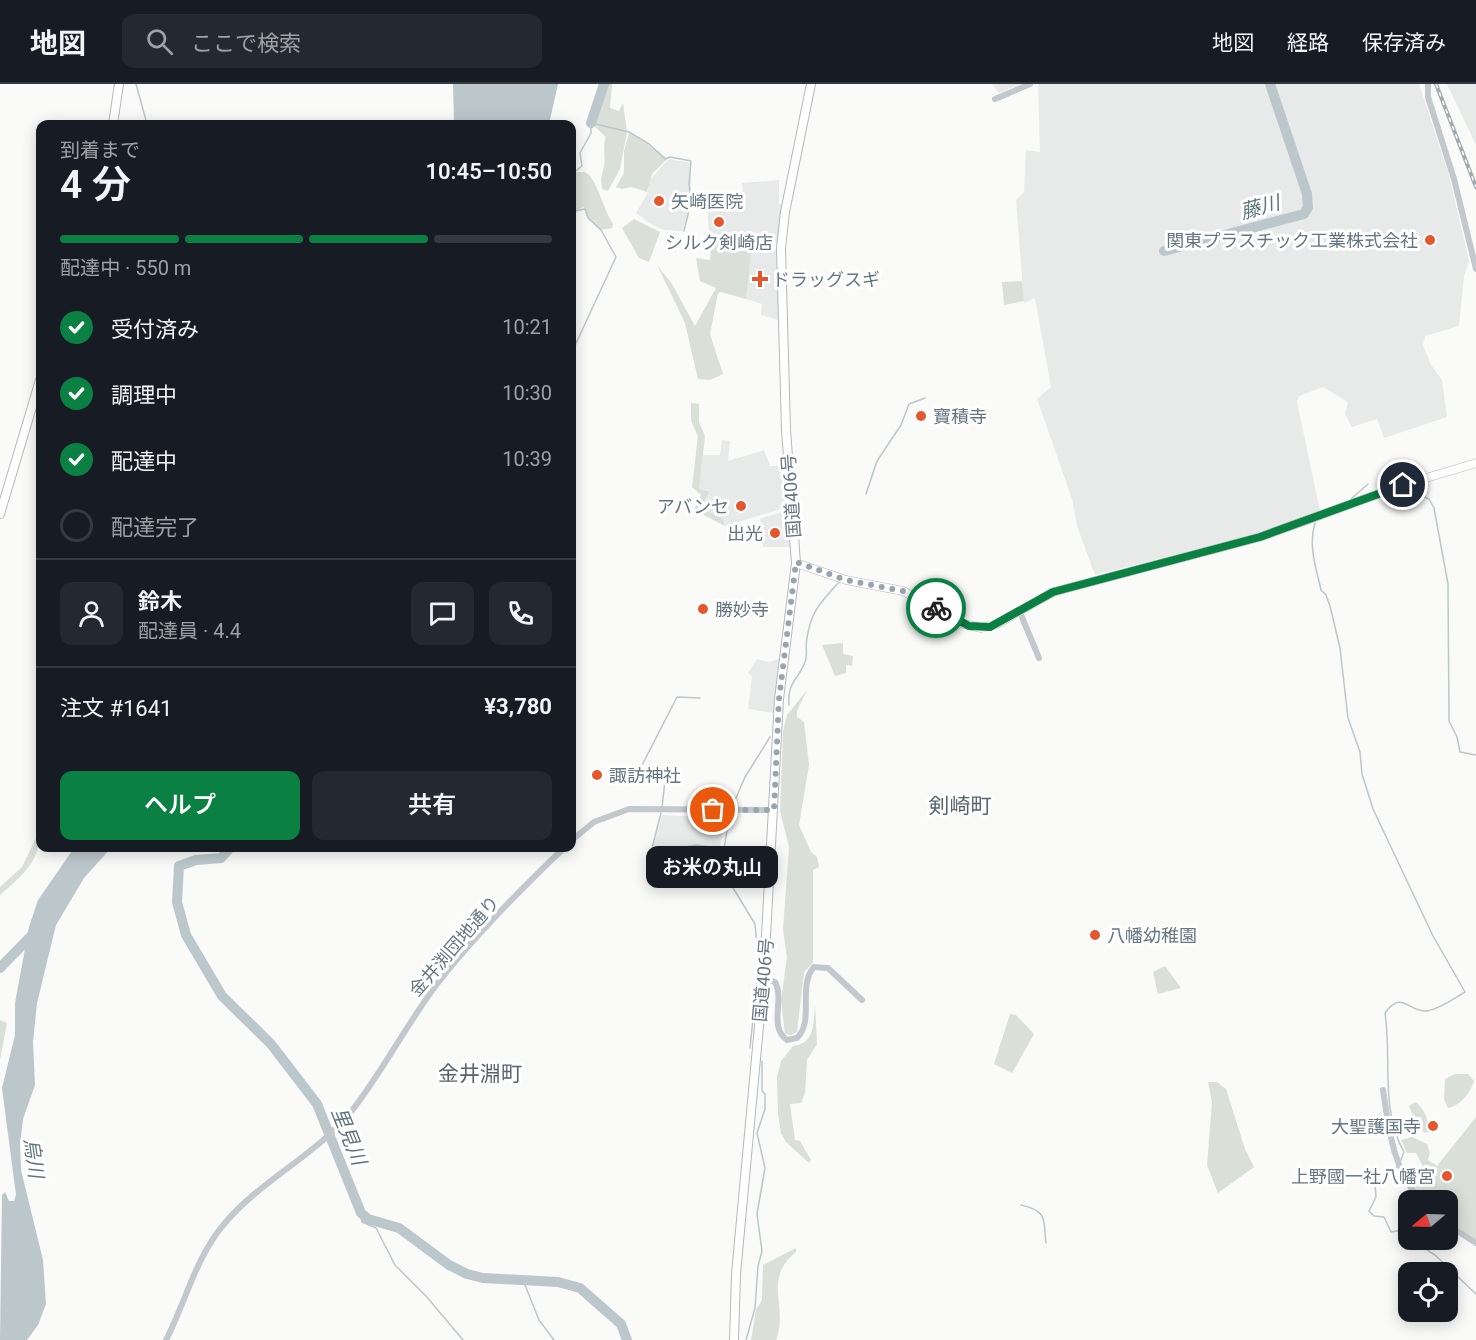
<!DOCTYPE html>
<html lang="ja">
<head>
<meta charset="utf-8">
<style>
	body { margin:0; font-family:Roboto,"Noto Sans JP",sans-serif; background:#242831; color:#f1f3f6; height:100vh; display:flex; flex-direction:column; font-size:22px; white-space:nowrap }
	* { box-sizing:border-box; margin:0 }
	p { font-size:20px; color:#9ea1a6 }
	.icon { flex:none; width:33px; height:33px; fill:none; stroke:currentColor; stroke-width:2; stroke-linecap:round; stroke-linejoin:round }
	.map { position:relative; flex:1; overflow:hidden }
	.details { position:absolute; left:36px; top:36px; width:540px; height:732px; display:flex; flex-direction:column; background:#171b24; border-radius:12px; box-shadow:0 3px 15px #0003 }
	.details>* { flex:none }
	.needle { width:39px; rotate:251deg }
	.controls { position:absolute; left:1398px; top:1106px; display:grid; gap:12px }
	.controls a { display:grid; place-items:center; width:60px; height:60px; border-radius:12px; background:#171b24; box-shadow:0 3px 15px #0003; font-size:30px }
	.pin { position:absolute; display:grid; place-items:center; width:51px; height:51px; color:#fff; margin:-26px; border:3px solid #fff; border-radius:50%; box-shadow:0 2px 6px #0007 }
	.courier { position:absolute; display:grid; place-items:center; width:60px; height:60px; margin:-30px; border:4px solid #0b8043; border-radius:50%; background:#fff; color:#222; box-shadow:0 2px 8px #0007 }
	.bubble { position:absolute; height:42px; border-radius:12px; background:#171b24; box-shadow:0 3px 15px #0003; font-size:20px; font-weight:600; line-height:42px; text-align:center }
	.headline em { font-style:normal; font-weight:600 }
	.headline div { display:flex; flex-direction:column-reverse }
	.headline { display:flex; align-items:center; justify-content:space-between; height:102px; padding:0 24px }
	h1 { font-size:39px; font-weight:600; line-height:45px }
	.bar { display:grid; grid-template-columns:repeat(4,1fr); gap:9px 6px; align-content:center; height:72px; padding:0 24px }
	.bar i { height:8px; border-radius:4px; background:#363941 }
	.bar .active { background:#0b8043 }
	.bar p { grid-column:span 4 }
	.line { display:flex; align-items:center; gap:15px; padding:0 24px; border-top:2px solid #363941 }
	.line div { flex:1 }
	.round { display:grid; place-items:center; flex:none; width:63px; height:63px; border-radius:12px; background:#242831 }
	ol { padding:0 24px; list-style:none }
	li { display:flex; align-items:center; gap:18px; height:66px }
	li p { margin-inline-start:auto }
	li .icon { padding:6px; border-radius:50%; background:#0b8043; color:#fff; stroke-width:4 }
	li:last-child { color:#9ea1a6 }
	li i { width:33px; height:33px; border:3px solid #363941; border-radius:50% }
	.primary-button { display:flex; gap:12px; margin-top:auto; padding:12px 24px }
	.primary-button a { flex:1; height:69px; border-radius:12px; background:#0b8043; color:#fff; font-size:24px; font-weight:600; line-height:69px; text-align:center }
	.primary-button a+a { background:#242831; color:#f1f3f6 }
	header { display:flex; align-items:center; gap:36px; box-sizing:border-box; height:84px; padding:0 30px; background:#171b24; border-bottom:2px solid #363941 }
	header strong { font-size:28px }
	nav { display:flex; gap:33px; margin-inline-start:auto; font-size:21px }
	.search { width:420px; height:54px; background:#242831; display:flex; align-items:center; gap:15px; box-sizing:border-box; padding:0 21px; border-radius:12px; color:#9ea1a6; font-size:22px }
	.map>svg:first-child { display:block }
	.built { fill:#e8e9e9 }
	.green { fill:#dadfd7 }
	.water { fill:#bbc7cb }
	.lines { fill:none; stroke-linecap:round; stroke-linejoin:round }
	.stream { stroke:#bbc7cb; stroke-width:1.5 }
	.river { stroke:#bbc7cb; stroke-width:10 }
	.secondary-casing { stroke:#b3babf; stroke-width:9 }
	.primary-casing { stroke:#b5babe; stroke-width:10 }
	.trunk-casing { stroke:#b4b9bd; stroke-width:10 }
	.tertiary { stroke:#c3c8cc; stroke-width:6 }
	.secondary { stroke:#fff; stroke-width:8 }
	.primary { stroke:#fff; stroke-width:8 }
	.trunk { stroke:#fff; stroke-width:8 }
	.rail-casing { stroke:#a2aab0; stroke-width:4 }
	.rail { stroke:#fff; stroke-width:1.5; stroke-dasharray:4.5; stroke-linecap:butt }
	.done { stroke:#99a4ac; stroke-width:6; stroke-dasharray:0 10.8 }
	.route { stroke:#0b8043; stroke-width:8 }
	.poi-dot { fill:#e4572e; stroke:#fff; stroke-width:2 }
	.labels { text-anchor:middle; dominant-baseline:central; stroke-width:6; stroke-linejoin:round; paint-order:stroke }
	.poi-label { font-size:18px; fill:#657683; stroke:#fff; text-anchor:start }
	.street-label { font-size:18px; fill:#657683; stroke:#fff }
	.water-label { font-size:20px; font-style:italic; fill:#60757c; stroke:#fff }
	.quarter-label { font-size:21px; fill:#57646e; stroke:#fff }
</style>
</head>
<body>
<header>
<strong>地図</strong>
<div class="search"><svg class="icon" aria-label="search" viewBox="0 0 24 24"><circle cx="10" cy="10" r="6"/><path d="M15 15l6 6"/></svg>ここで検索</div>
<nav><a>地図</a><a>経路</a><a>保存済み</a></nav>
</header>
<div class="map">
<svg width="1476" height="1256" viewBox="0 0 1476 1256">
	<rect width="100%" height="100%" fill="#fafaf8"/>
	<path class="built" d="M 992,0 L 1021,0 L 999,9 Z
		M 1038,0 L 1419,0 L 1448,88 L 1469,177 L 1464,192 L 1459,242 L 1425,252 L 1423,261 L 1431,281 L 1442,296 L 1447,333 L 1384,354 L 1377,335 L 1352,343 L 1345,330 L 1348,318 L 1323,303 L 1299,312 L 1297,318 L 1320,427 L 1252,451 L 1095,491 L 1077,442 L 1072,415 L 1037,315 L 1051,303 L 1035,214 L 1024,219 L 1016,116 L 1024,108 L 1026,66 L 1040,68 Z
		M 1447,0 L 1476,0 L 1476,61 L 1475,59 Z
		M 668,75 L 691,79 L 691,117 L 683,147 L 664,146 L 649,139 L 636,129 L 647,110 L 650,96 Z
		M 779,96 L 779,120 L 783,121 L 778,156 L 775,159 L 709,149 L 707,123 L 728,116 L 729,125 L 744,126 L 742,99 Z
		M 752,162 L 778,166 L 778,236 L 761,231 L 762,220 L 746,215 Z
		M 722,356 L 730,357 L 728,377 L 764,366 L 770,382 L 783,382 L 787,423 L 725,442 L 723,435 L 701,424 L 708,406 L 699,405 L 703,371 L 720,371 Z
		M 788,426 L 790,463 L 763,463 L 760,435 Z
		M 780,574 L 774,629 L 748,625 L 752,592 L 748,589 L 757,575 L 769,578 Z
		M 662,731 L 724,734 L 720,764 L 697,761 L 674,765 L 653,763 Z"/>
	<path class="green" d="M 604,0 L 612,0 L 610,24 L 619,27 L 623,19 L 627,48 L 620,85 L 608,107 L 602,105 C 600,92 602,93 604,82 C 606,71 602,63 606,53 L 591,39 Z
		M 629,49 L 660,68 L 667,75 L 652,90 L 647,108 L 632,103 L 622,105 L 616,103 L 624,89 L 624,67 Z
		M 574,88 L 585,88 C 597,94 603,125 613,140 L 612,144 L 601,146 L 588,134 L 584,123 L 575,127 L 575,119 L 572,113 L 572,90 Z
		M 634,135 L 660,148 L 649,178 L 639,174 L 622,144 Z
		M 712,155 L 752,162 L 746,215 L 721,208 L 718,209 L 710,250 L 723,290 L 710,296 L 698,295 L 685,239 L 657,181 L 672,200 L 695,242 L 716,204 L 700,197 L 696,174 L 710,176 Z
		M 1022,197 L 1024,217 L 1004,221 L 1002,198 Z
		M 691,319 L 699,320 L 699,338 L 705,352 L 699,405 L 709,407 L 701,424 L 723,435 L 725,442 L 694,426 L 701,411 L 692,403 L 698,352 L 691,337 Z
		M 843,559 L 843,570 L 853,572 L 852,582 L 846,581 L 846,589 L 835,592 L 822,561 Z
		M 807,606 L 797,627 L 797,633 L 804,638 L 809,681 L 799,741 L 811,768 L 817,773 L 819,783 L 813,786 L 813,879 L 804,888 L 797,948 L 791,951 L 785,950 L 781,917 L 787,873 L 783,846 L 789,763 L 780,727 L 783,647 L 787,631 Z
		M 40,746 C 41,777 22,792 0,811 L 0,803 L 22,783 Z
		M 1165,882 L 1181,904 L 1158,910 L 1153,888 Z
		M 815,920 L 817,960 L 807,976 L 805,1009 L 801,1019 L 790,1020 L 795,1056 L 800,1057 L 811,1076 L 809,1079 L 786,1058 L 781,1049 L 778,1030 L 777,993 L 781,977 L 793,962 C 816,959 813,939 815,920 Z
		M 1010,930 L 1016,931 L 1034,950 L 1012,989 L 994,980 Z
		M 0,936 L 7,939 L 0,975 Z
		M 1455,990 L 1468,990 L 1474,997 C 1471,1008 1460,1022 1448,1024 L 1444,1015 L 1445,995 Z
		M 1208,998 L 1217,998 L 1226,1005 L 1245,1065 L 1254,1083 L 1218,1109 L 1207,1081 L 1212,1018 Z
		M 1415,1018 C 1423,1022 1431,1039 1428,1048 L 1424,1049 L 1416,1038 L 1409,1022 Z
		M 1476,1033 L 1476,1156 L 1448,1137 L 1448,1116 L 1423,1116 L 1410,1097 L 1425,1087 L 1416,1069 L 1407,1069 L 1401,1056 L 1412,1053 L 1427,1060 L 1430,1069 L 1428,1076 L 1437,1082 Z
		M 796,1164 L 796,1168 C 762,1195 789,1223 776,1256 L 751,1256 L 756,1226 L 762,1216 L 763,1181 Z"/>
	<path class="water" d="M 453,0 L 558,0 L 549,40 L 454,40 Z
		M 74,764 L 111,764 L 84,794 L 56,841 L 37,919 L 33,958 L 35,1001 L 23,1035 L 20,1060 L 21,1086 L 43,1176 L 46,1220 L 38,1241 L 27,1256 L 0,1256 L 2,1111 L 5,1108 L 9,1117 L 14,1117 L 16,1111 L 2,1004 L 15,951 L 15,919 L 29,843 L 38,816 Z"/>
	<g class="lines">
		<path class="stream" d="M 136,0 L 147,40
			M 572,90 L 582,82 L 580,69 L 591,49 L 591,39 L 629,48 L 649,60 L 665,75 L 670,73 L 691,77 L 689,100 L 691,118 L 684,147
			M 572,113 L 575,119 L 575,127 L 585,125 L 588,134 L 601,146 L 616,173 L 572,268
			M 1405,404 L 1429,415 L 1434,424 L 1448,500 L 1449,637 L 1457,653 L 1460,668 L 1476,671
			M 866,410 L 877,377 L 901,341 L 909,320 L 925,314
			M 1351,415 L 1368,400
			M 1315,439 C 1308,461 1316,484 1321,506 L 1326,511 L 1330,522 L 1340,564 L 1348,634 L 1360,668 L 1362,690 L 1373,725 L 1433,852 L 1465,908 C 1453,915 1440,925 1427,927 C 1409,929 1402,905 1385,929 C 1392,975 1380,1026 1404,1068 L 1400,1078
			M 789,621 C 787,598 799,595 805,578 C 808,571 805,562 807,554 C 811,527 821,518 839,498
			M 733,721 L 745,693 L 770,653
			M 662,724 L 665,697 L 637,695 L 636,693 L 677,613 L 700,614
			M 661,729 L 652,764 L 674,765 L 696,761 L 724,765
			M 729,734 L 724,765 L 727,794 L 755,840 L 759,883
			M 750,964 L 757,896
			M 1397,1082 L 1387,1093 L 1375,1100 L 1376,1113 L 1369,1127 L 1374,1132 L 1384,1133 L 1391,1148 L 1402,1146 L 1408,1153
			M 1021,1121 C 1049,1127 1043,1137 1046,1159
			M 361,1129 L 362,1138 L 376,1144 L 395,1181 L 426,1212 L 463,1256
			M 1410,1155 L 1435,1171 L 1476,1210
			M 523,1196 L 539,1236 L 554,1256
			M 746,1256 L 755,1224 L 758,1182 L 762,1167 L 757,1130 L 765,1084 L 757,1049 L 765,1025 L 765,1010 L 762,1007 L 762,977"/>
		<path class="river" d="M 591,39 L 604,0
			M 1164,167 L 1304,130 L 1308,123 L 1307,110 L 1270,0
			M 230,764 L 221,774 L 196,776 L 179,782 L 177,818 L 186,851 L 222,912 L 271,960 L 317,1020 L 361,1129 L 368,1135 L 399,1144 L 449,1181 L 467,1190 L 483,1194 L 558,1198 L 580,1204 L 621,1240 L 627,1256
			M 0,884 L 35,848"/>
		<g class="secondary-casing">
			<path id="secondary" d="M 796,479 L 846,496 L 903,507 L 964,540 L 981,544 L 997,540 L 1053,508 L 1260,453 L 1403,401 L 1476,379"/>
		</g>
		<g class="primary-casing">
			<path id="primary" d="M 113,40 L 119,0
				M 0,430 L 40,296"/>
		</g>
		<g class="trunk-casing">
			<path id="trunk" d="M 734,1256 L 736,1190 L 764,888 L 779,615 L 796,479 L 786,346 L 781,164 L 785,128 L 811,0"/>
		</g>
		<path class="tertiary" d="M 1428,0 L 1428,13 L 1454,95 L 1476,185
			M 995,15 L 1030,0
			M 1019,526 L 1039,574
			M 572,756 L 594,738 L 629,725 L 774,726
			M 764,894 L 775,898 C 785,915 768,943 787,956 L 797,954 C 815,936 797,902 814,883 L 828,884 L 862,916
			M 1383,1006 C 1389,1046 1393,1085 1420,1116
			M 1448,1141 L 1476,1159
			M 166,1256 C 186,1217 196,1172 225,1139 C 261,1096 315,1072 351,1028 C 383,987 406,941 437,900 C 475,851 520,806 564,764"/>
		<use href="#secondary" class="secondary"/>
		<use href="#primary" class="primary"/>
		<use href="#trunk" class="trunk"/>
		<g class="rail-casing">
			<path id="rail" d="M 1436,0 L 1476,103"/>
		</g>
		<use href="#rail" class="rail"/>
	</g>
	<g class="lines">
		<path class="done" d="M 713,726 L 774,726 L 779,615 L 796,478 L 846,496 L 903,507 L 936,524"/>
		<path class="route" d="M 936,524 L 969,542 L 990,543 L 1053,508 L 1260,453 L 1403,401"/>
	</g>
	<g class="poi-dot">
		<circle cx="659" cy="117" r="6"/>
		<circle cx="719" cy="138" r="6"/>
		<circle cx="1430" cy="156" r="6"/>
		<path d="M757 186h6v6h6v6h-6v6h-6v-6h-6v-6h6z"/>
		<circle cx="921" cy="332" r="6"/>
		<circle cx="741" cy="422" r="6"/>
		<circle cx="775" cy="449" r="6"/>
		<circle cx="703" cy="525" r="6"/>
		<circle cx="597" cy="691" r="6"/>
		<circle cx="1095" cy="851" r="6"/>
		<circle cx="1433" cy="1042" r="6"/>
		<circle cx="1447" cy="1092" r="6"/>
	</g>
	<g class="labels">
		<g class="poi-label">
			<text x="671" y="117">矢崎医院</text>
			<text x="1418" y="156" text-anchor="end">関東プラスチック工業株式会社</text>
			<text x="719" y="158" text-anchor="middle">シルク剣崎店</text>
			<text x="772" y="195">ドラッグスギ</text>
			<text x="933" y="332">寶積寺</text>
			<text x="729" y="422" text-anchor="end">アバンセ</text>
			<text x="763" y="449" text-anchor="end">出光</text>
			<text x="715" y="525">勝妙寺</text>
			<text x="609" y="691">諏訪神社</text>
			<text x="1107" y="851">八幡幼稚園</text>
			<text x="1421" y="1042" text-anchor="end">大聖護国寺</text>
			<text x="1435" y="1092" text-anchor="end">上野國一社八幡宮</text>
		</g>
		<g class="street-label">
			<text transform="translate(791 412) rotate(-94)">国道406号</text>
			<text transform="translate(454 862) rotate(-49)">金井渕団地通り</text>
			<text transform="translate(763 896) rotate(-85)">国道406号</text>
		</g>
		<g class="water-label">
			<text transform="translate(1260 123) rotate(-15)">藤川</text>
			<text transform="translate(349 1052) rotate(68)">里見川</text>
			<text transform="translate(34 1074) rotate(82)">烏川</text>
		</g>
		<g class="quarter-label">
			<text x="960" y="722">剣崎町</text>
			<text x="480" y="990">金井淵町</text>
		</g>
	</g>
</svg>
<div class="controls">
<a><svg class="needle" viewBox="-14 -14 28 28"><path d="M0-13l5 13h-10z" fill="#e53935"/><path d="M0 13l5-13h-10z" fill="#9ea1a6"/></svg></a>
<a><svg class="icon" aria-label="locate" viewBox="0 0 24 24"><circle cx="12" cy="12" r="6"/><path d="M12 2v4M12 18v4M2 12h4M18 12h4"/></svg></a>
</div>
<div class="pin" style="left:713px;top:726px;background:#ea580c"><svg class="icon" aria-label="bag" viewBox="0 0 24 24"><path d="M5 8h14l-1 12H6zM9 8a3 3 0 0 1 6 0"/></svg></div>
<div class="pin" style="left:1403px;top:401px;background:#1f2937"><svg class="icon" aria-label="home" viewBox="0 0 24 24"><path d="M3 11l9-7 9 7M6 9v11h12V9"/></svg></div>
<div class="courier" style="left:936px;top:524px"><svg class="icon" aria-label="bike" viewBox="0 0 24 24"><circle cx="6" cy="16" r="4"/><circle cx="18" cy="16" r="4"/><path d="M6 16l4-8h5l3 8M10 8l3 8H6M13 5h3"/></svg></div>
<div class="bubble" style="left:646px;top:762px;width:132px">お米の丸山</div>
<section class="details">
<div class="headline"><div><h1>4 分</h1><p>到着まで</p></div><em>10:45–10:50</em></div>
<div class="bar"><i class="active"></i><i class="active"></i><i class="active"></i><i></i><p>配達中 · 550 m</p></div>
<ol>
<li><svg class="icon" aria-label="check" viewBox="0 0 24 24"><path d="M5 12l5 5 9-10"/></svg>受付済み<p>10:21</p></li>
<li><svg class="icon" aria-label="check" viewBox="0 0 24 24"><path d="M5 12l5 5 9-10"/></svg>調理中<p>10:30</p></li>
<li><svg class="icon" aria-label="check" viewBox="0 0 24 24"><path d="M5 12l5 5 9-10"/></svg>配達中<p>10:39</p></li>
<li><i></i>配達完了</li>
</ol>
<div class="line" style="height:108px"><a class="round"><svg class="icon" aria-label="person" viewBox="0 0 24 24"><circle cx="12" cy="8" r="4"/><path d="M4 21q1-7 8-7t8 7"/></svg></a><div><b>鈴木</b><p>配達員 · 4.4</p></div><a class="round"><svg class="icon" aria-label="chat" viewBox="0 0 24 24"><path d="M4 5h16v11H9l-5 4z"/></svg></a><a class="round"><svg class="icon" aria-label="phone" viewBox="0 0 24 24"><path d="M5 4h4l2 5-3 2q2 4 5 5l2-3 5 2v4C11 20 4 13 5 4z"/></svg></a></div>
<div class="line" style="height:78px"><div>注文 #1641</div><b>¥3,780</b></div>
<div class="primary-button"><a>ヘルプ</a><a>共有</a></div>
</section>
</div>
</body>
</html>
